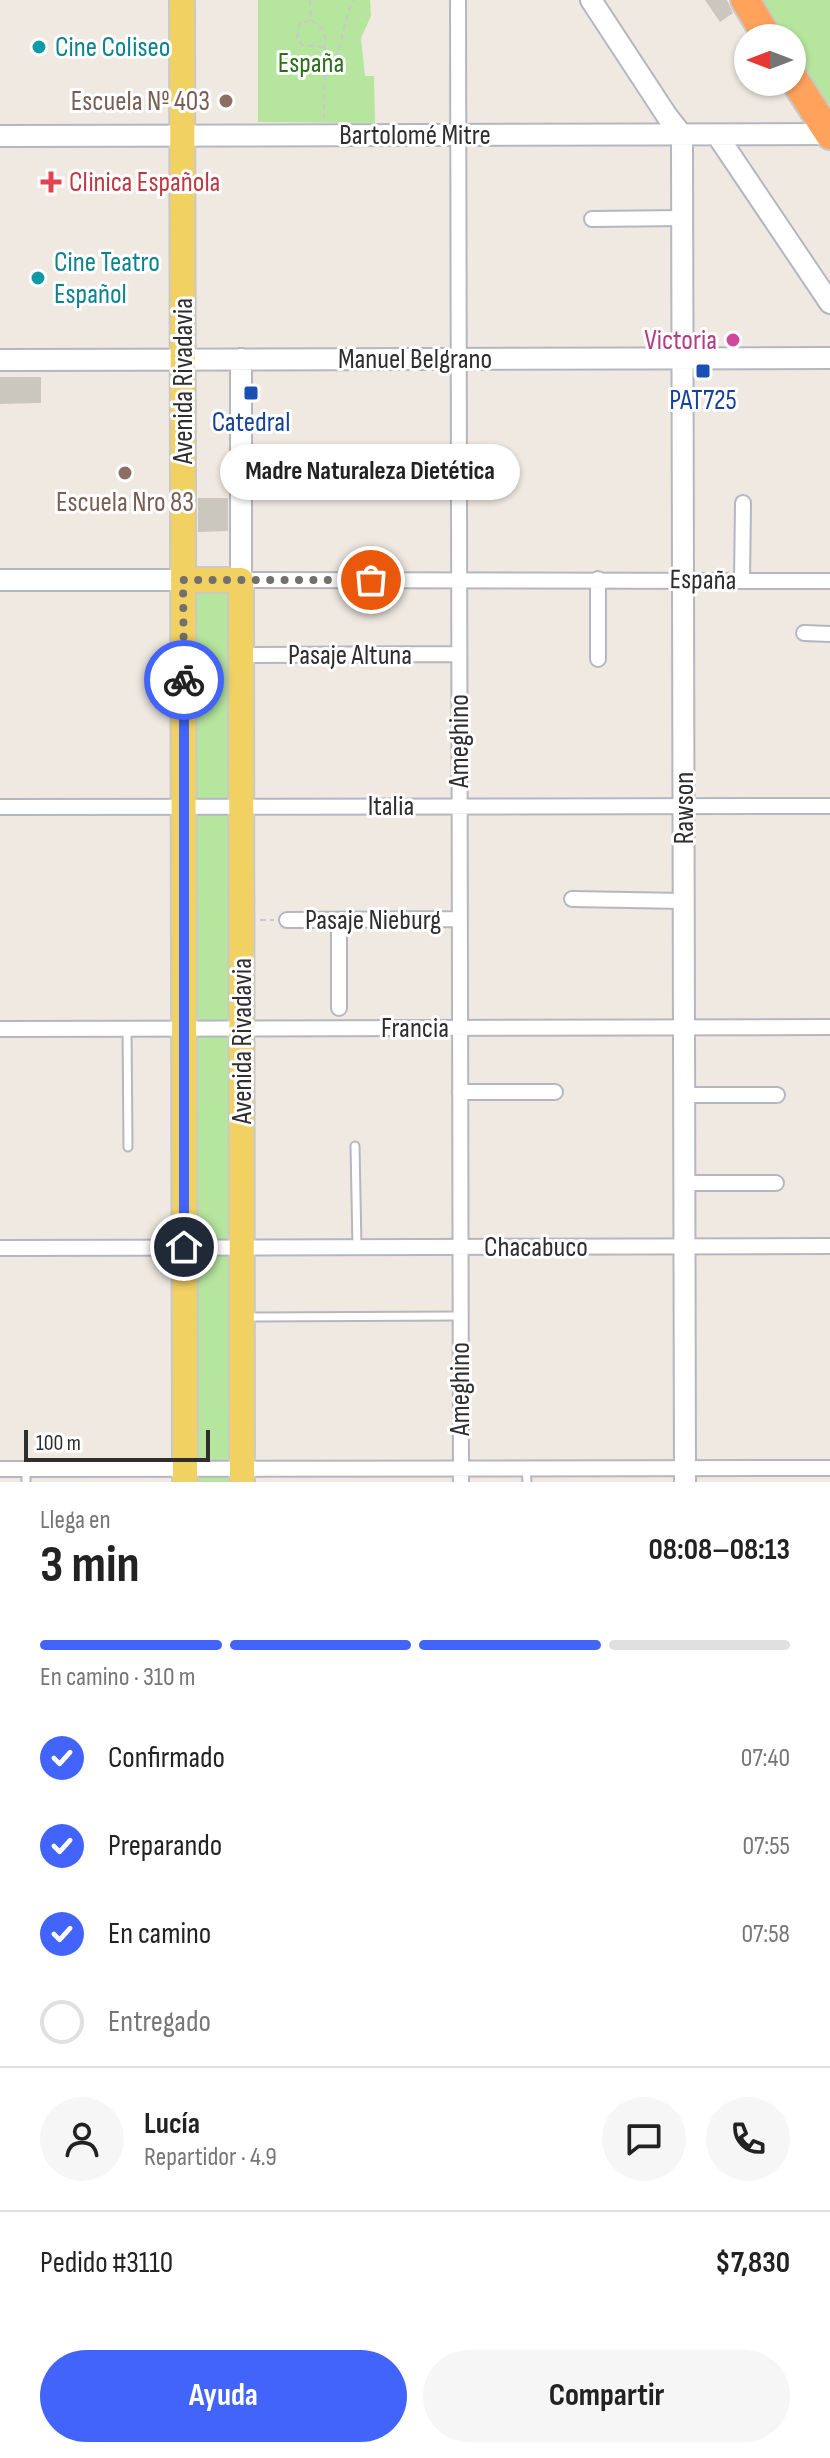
<!DOCTYPE html>
<html lang="es">
<head>
<meta charset="utf-8">
<style>
	body { margin:0; font-family:"Sofia Sans Condensed",sans-serif; background:#f6f6f6; color:#222; height:100vh; display:flex; flex-direction:column; font-size:30px; white-space:nowrap }
	* { box-sizing:border-box; margin:0 }
	p { font-size:26px; color:#767676 }
	.icon { flex:none; width:44px; height:44px; fill:none; stroke:currentColor; stroke-width:2; stroke-linecap:round; stroke-linejoin:round }
	.map { position:relative; height:1482px; overflow:hidden }
	.panel { display:flex; flex-direction:column; background:#fff; flex:1 }
	.panel>* { flex:none }
	.needle { width:52px; rotate:270deg }
	.controls { position:absolute; left:734px; top:24px; display:grid; gap:16px }
	.controls a { display:grid; place-items:center; width:72px; height:72px; border-radius:50%; background:#fff; box-shadow:0 2px 6px #0004; font-size:40px }
	.scale { position:absolute; left:24px; bottom:20px; width:186px; box-sizing:border-box; padding-left:8px; border:4px solid #2e2e2e; border-top:0; font-size:22px; line-height:28px; white-space:nowrap; color:#2e2e2e; -webkit-text-stroke:6px #fff; paint-order:stroke }
	.pin { position:absolute; display:grid; place-items:center; width:68px; height:68px; color:#fff; margin:-34px; border:4px solid #fff; border-radius:50%; box-shadow:0 2px 8px #0007 }
	.courier { position:absolute; display:grid; place-items:center; width:80px; height:80px; margin:-40px; border:6px solid #4264fb; border-radius:50%; background:#fff; color:#222; box-shadow:0 2px 10px #0007 }
	.bubble { position:absolute; height:56px; border-radius:28px; background:#fff; box-shadow:0 2px 6px #0004; font-size:26px; font-weight:700; line-height:56px; text-align:center }
	.summary em { font-style:normal; font-weight:700 }
	.summary div { display:flex; flex-direction:column-reverse }
	.summary { display:flex; align-items:center; justify-content:space-between; height:136px; padding:0 40px }
	h1 { font-size:52px; font-weight:700; line-height:60px }
	.bar { display:grid; grid-template-columns:repeat(4,1fr); gap:12px 8px; align-content:center; height:96px; padding:0 40px }
	.bar i { height:10px; border-radius:6px; background:#e0e0e0 }
	.bar .active { background:#4264fb }
	.bar p { grid-column:span 4 }
	.line { display:flex; align-items:center; gap:20px; padding:0 40px; border-top:2px solid #e0e0e0 }
	.line div { flex:1 }
	.round { display:grid; place-items:center; flex:none; width:84px; height:84px; border-radius:42px; background:#f6f6f6 }
	ol { padding:0 40px; list-style:none }
	li { display:flex; align-items:center; gap:24px; height:88px }
	li p { margin-inline-start:auto }
	li .icon { padding:8px; border-radius:50%; background:#4264fb; color:#fff; stroke-width:4 }
	li:last-child { color:#767676 }
	li i { width:44px; height:44px; border:4px solid #e0e0e0; border-radius:50% }
	.button { display:flex; gap:16px; margin-top:auto; padding:16px 40px }
	.button a { flex:1; height:92px; border-radius:48px; background:#4264fb; color:#fff; font-size:32px; font-weight:700; line-height:92px; text-align:center }
	.button a+a { background:#f6f6f6; color:#222 }
	.map>svg:first-child { display:block }
	.green { fill:#b6e59e }
	.building { fill:#cbc7bf }
	.lines { fill:none; stroke-linecap:round; stroke-linejoin:round }
	.lane-casing { stroke:#b4b7c1; stroke-width:11 }
	.street-casing { stroke:#b4b7c1; stroke-width:18 }
	.secondary-casing { stroke:#b4b7c1; stroke-width:24 }
	.primary-casing { stroke:#c9c9c9; stroke-width:28 }
	.highway-casing { stroke:#c9c9c9; stroke-width:32 }
	.path { stroke:#c9c9c9; stroke-width:2; stroke-dasharray:6 4; stroke-linecap:butt }
	.lane { stroke:#fff; stroke-width:7 }
	.street { stroke:#fff; stroke-width:14 }
	.secondary { stroke:#fff; stroke-width:20 }
	.primary { stroke:#f2d163; stroke-width:24 }
	.highway { stroke:#ffa35c; stroke-width:28 }
	.done { stroke:#726f6d; stroke-width:8; stroke-dasharray:0 14.4 }
	.route { stroke:#4264fb; stroke-width:10 }
	.culture-dot { fill:#0f9aa8; stroke:#fff; stroke-width:3 }
	.education-dot { fill:#8d6e63; stroke:#fff; stroke-width:3 }
	.health-dot { fill:#e0444e; stroke:#fff; stroke-width:3 }
	.hotel-dot { fill:#d1479c; stroke:#fff; stroke-width:3 }
	.transit-dot { fill:#1a4fb4; stroke:#fff; stroke-width:3 }
	.labels { text-anchor:middle; dominant-baseline:central; stroke-width:6; stroke-linejoin:round; paint-order:stroke }
	.culture-label { font-size:28px; fill:#0d838f; stroke:#fff; text-anchor:start }
	.park-label { font-size:28px; fill:#2c6e1b; stroke:#fff }
	.education-label { font-size:28px; fill:#785e54; stroke:#fff; text-anchor:end }
	.street-label { font-size:28px; fill:#2e2e2e; stroke:#fff }
	.health-label { font-size:28px; fill:#be3a42; stroke:#fff; text-anchor:start }
	.hotel-label { font-size:28px; fill:#b23c85; stroke:#fff; text-anchor:end }
	.transit-label { font-size:28px; fill:#164399; stroke:#fff }
</style>
</head>
<body>
<div class="map">
<svg width="830" height="1482" viewBox="0 0 830 1482">
	<rect width="100%" height="100%" fill="#efe9e1"/>
	<path class="green" d="M 258,0 L 370,0 L 371,16 L 361,38 L 365,76 L 374,76 L 375,123 L 258,122 Z
		M 745,0 L 830,0 L 830,135 L 792,76 L 792,38 L 768,38 Z
		M 183,580 L 241,580 L 242,1482 L 185,1482 Z"/>
	<path class="building" d="M 705,0 L 727,0 L 733,13 L 720,22 Z
		M 0,377 L 41,377 L 41,403 L 0,404 Z
		M 198,498 L 228,498 L 228,531 L 198,532 Z"/>
	<g class="lines">
		<g class="lane-casing">
			<path id="lane" d="M 127,1028 L 128,1147
				M 355,1146 L 357,1247
				M 246,1317 L 460,1316
				M 526,1468 L 527,1482
				M 26,1469 L 26,1482"/>
		</g>
		<g class="street-casing">
			<path id="street" d="M 458,0 L 461,1482
				M 592,219 L 683,218
				M 241,580 L 830,581
				M 742,581 L 743,503
				M 804,633 L 830,634
				M 241,655 L 458,654
				M 598,659 L 598,579
				M 0,807 L 830,806
				M 572,899 L 684,901
				M 287,920 L 459,919
				M 339,1008 L 339,921
				M 0,1029 L 830,1027
				M 460,1092 L 555,1092
				M 684,1095 L 777,1095
				M 684,1183 L 776,1183
				M 0,1248 L 830,1246
				M 0,1469 L 830,1468"/>
		</g>
		<g class="secondary-casing">
			<path id="secondary" d="M 591,0 L 667,116 L 682,135
				M 682,135 L 685,1482
				M 717,135 L 830,303
				M 0,136 L 830,134
				M 241,359 L 241,580
				M 0,360 L 830,358
				M 0,580 L 183,580"/>
		</g>
		<g class="primary-casing">
			<path id="primary" d="M 182,0 L 185,1482
				M 183,580 L 241,580 L 242,1482"/>
		</g>
		<g class="highway-casing">
			<path id="highway" d="M 745,0 L 768,38
				M 792,76 L 830,135"/>
		</g>
		<path class="path" d="M 310,0 L 311,20 L 322,28 L 325,37 L 324,118
			M 310,20 L 300,23 L 297,38 L 302,45 L 324,47
			M 325,76 C 344,51 341,28 353,0
			M 260,920 L 274,920"/>
		<use href="#lane" class="lane"/>
		<use href="#street" class="street"/>
		<use href="#secondary" class="secondary"/>
		<use href="#primary" class="primary"/>
		<use href="#highway" class="highway"/>
	</g>
	<g class="lines">
		<path class="done" d="M 184,680 L 183,580 L 371,580"/>
		<path class="route" d="M 184,680 L 184,1247"/>
	</g>
	<g class="culture-dot">
		<circle cx="39" cy="47" r="8"/>
		<circle cx="38" cy="278" r="8"/>
	</g>
	<g class="education-dot">
		<circle cx="226" cy="101" r="8"/>
		<circle cx="125" cy="473" r="8"/>
	</g>
	<path class="health-dot" d="M47 170h8v8h8v8h-8v8h-8v-8h-8v-8h8z"/>
	<circle class="hotel-dot" cx="733" cy="340" r="8"/>
	<g class="transit-dot">
		<rect x="695" y="363" width="16" height="16" rx="4"/>
		<rect x="243" y="385" width="16" height="16" rx="4"/>
	</g>
	<g class="labels">
		<g class="culture-label">
			<text x="55" y="47">Cine Coliseo</text>
			<text x="54" y="262">Cine Teatro<tspan x="54" dy="32">Español</tspan></text>
		</g>
		<g class="park-label">
			<text x="311" y="63">España</text>
		</g>
		<g class="education-label">
			<text x="210" y="101">Escuela Nº 403</text>
			<text x="125" y="502" text-anchor="middle">Escuela Nro 83</text>
		</g>
		<g class="street-label">
			<text x="415" y="135">Bartolomé Mitre</text>
			<text x="415" y="359">Manuel Belgrano</text>
			<text transform="translate(183 381) rotate(-90)">Avenida Rivadavia</text>
			<text transform="translate(703 580) rotate(1)">España</text>
			<text x="350" y="655">Pasaje Altuna</text>
			<text transform="translate(459 741) rotate(-90)">Ameghino</text>
			<text x="391" y="806">Italia</text>
			<text transform="translate(684 808) rotate(-90)">Rawson</text>
			<text x="373" y="920">Pasaje Nieburg</text>
			<text x="415" y="1028">Francia</text>
			<text transform="translate(242 1041) rotate(-90)">Avenida Rivadavia</text>
			<text x="536" y="1247">Chacabuco</text>
			<text transform="translate(460 1389) rotate(-90)">Ameghino</text>
		</g>
		<g class="health-label">
			<text x="69" y="182">Clinica Española</text>
		</g>
		<g class="hotel-label">
			<text x="717" y="340">Victoria</text>
		</g>
		<g class="transit-label">
			<text x="703" y="400">PAT725</text>
			<text x="251" y="422">Catedral</text>
		</g>
	</g>
</svg>
<div class="controls">
<a><svg class="needle" viewBox="-14 -14 28 28"><path d="M0-13l5 13h-10z" fill="#e53935"/><path d="M0 13l5-13h-10z" fill="#767676"/></svg></a>
</div>
<div class="scale">100 m</div>
<div class="pin" style="left:371px;top:580px;background:#ea580c"><svg class="icon" aria-label="bag" viewBox="0 0 24 24"><path d="M5 8h14l-1 12H6zM9 8a3 3 0 0 1 6 0"/></svg></div>
<div class="pin" style="left:184px;top:1247px;background:#1f2937"><svg class="icon" aria-label="home" viewBox="0 0 24 24"><path d="M3 11l9-7 9 7M6 9v11h12V9"/></svg></div>
<div class="courier" style="left:184px;top:680px"><svg class="icon" aria-label="bike" viewBox="0 0 24 24"><circle cx="6" cy="16" r="4"/><circle cx="18" cy="16" r="4"/><path d="M6 16l4-8h5l3 8M10 8l3 8H6M13 5h3"/></svg></div>
<div class="bubble" style="left:220px;top:444px;width:300px">Madre Naturaleza Dietética</div>
</div>
<section class="panel">
<div class="summary"><div><h1>3 min</h1><p>Llega en</p></div><em>08:08–08:13</em></div>
<div class="bar"><i class="active"></i><i class="active"></i><i class="active"></i><i></i><p>En camino · 310 m</p></div>
<ol>
<li><svg class="icon" aria-label="check" viewBox="0 0 24 24"><path d="M5 12l5 5 9-10"/></svg>Confirmado<p>07:40</p></li>
<li><svg class="icon" aria-label="check" viewBox="0 0 24 24"><path d="M5 12l5 5 9-10"/></svg>Preparando<p>07:55</p></li>
<li><svg class="icon" aria-label="check" viewBox="0 0 24 24"><path d="M5 12l5 5 9-10"/></svg>En camino<p>07:58</p></li>
<li><i></i>Entregado</li>
</ol>
<div class="line" style="height:144px"><a class="round"><svg class="icon" aria-label="person" viewBox="0 0 24 24"><circle cx="12" cy="8" r="4"/><path d="M4 21q1-7 8-7t8 7"/></svg></a><div><b>Lucía</b><p>Repartidor · 4.9</p></div><a class="round"><svg class="icon" aria-label="chat" viewBox="0 0 24 24"><path d="M4 5h16v11H9l-5 4z"/></svg></a><a class="round"><svg class="icon" aria-label="phone" viewBox="0 0 24 24"><path d="M5 4h4l2 5-3 2q2 4 5 5l2-3 5 2v4C11 20 4 13 5 4z"/></svg></a></div>
<div class="line" style="height:104px"><div>Pedido #3110</div><b>$7,830</b></div>
<div class="button"><a>Ayuda</a><a>Compartir</a></div>
</section>
</body>
</html>
